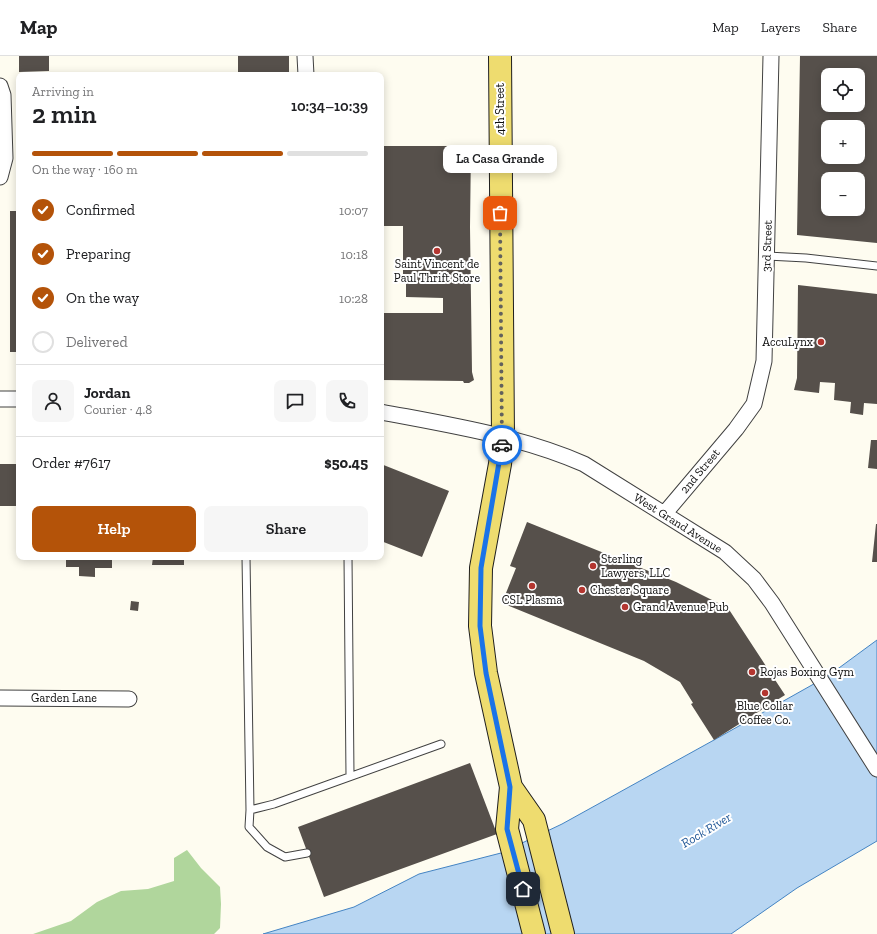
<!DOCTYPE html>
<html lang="en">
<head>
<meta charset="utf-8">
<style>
	body { margin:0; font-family:"Zilla Slab",serif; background:#f6f6f6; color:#202124; height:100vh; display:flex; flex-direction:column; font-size:15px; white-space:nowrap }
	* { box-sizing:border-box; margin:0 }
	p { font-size:13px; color:#757577 }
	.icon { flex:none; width:22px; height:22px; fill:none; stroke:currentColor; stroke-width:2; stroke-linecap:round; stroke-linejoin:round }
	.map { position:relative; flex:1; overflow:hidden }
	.drawer { position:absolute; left:16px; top:16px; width:368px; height:488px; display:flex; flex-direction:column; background:#fff; border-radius:8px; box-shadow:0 2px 10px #0003 }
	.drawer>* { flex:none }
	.controls { position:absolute; left:821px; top:12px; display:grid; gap:8px }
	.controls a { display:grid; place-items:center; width:44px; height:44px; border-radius:8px; background:#fff; box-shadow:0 2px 10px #0003; font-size:20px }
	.pin { position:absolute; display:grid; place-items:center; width:34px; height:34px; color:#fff; margin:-17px; border-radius:8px; box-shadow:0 2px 6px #0006 }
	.courier { position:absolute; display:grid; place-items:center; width:40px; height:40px; margin:-20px; border:3px solid #1a73e8; border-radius:50%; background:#fff; color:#222; box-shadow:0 1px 5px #0007 }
	.bubble { position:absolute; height:28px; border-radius:8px; background:#fff; box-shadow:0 2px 10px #0003; font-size:13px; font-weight:600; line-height:28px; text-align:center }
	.summary em { font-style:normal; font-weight:600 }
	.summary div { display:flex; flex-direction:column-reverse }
	.summary { display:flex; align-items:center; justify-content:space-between; height:68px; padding:0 16px }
	h1 { font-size:26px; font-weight:600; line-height:30px }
	.bar { display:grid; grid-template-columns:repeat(4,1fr); gap:6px 4px; align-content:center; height:48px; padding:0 16px }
	.bar i { height:5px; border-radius:3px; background:#e0e0e0 }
	.bar .selected { background:#b45309 }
	.bar p { grid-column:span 4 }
	.line { display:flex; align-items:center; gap:10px; padding:0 16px; border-top:1px solid #e0e0e0 }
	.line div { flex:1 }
	.round { display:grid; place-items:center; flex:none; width:42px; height:42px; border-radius:8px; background:#f6f6f6 }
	ol { padding:0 16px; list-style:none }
	li { display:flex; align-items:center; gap:12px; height:44px }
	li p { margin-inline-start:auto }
	li .icon { padding:4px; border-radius:50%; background:#b45309; color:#fff; stroke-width:4 }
	li:last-child { color:#757577 }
	li i { width:22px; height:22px; border:2px solid #e0e0e0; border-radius:50% }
	.primary-button { display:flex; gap:8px; margin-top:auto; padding:8px 16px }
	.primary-button a { flex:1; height:46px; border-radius:8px; background:#b45309; color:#fff; font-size:16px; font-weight:600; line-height:46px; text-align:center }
	.primary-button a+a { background:#f6f6f6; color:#202124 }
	header { display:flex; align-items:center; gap:24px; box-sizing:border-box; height:56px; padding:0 20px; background:#fff; border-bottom:1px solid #e0e0e0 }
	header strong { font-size:19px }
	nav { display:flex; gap:22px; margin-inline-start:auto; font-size:14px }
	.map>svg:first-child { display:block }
	.forest { fill:#b0d69c }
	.water { fill:#b8d6f2; stroke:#4484c3 }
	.building { fill:#56504b; fill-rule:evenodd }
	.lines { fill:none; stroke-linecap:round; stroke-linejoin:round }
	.lane-casing { stroke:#414141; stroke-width:9 }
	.street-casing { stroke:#414141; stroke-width:17 }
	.primary-casing { stroke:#1f1f1f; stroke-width:24 }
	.lane { stroke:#fff; stroke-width:7 }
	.street { stroke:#fff; stroke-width:15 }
	.primary { stroke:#eedc6f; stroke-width:22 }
	.done { stroke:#62615d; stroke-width:4; stroke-dasharray:0 7.2 }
	.route { stroke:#1a73e8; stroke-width:5 }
	.poi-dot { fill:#b43630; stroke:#fff; stroke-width:1.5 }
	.labels { text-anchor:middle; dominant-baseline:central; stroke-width:4; stroke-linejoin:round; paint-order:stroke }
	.street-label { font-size:12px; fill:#0e0e0e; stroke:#fff }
	.poi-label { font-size:12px; fill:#0e0e0e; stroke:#fff; text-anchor:start }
	.water-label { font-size:13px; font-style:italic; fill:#205797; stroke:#fff }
</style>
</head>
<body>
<header>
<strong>Map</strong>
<nav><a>Map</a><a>Layers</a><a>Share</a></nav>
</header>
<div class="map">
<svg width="877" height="878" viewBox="0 0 877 878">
	<rect width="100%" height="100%" fill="#fefcf0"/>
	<path class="forest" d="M 187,794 L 201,812 L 220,831 L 221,848 L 220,872 L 214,878 L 33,878 L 71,865 L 97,846 L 121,835 L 148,833 L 174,825 L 174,802 Z"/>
	<path class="water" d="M 877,584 L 877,785 L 797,832 L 731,878 L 263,878 L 354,851 L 419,818 L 501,797 L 562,768 L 714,684 L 828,620 Z"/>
	<path class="building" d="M 19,0 L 49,0 L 49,15 L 19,16 Z
		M 238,0 L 289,0 L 289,19 L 238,19 Z
		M 800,0 L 877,0 L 877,187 L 797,179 ZM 828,19 L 858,19 L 858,49 L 828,49 ZM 828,71 L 858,71 L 858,101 L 828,101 ZM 828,123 L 858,123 L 858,153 L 828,153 Z
		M 381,90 L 471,90 L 470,171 L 472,316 L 474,324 L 469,327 L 464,327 L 463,325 L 381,324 L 381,257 L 443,257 L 443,242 L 406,241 L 406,218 L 403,218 L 403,170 L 384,170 L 384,131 L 381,131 Z
		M 10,155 L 19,155 L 19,296 L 10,296 Z
		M 798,229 L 877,238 L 877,348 L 864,347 L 863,359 L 850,357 L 851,346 L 834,344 L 835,327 L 820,326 L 819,337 L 794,334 L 797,322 Z
		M 871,384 L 877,384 L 877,413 L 868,412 Z
		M 0,408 L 19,408 L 19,450 L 0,450 Z
		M 381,408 L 449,435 L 422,501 L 381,485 Z
		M 527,466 L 676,526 L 728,552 L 785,639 L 714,684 L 691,648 L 693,647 L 680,626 L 644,605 L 502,547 L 516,512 L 510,510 Z
		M 876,468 L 877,468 L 877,506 L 872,506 Z
		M 66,501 L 112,501 L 112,512 L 95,512 L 95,521 L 79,520 L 79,511 L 66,511 Z
		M 153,501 L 184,501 L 184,509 L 152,509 Z
		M 131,545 L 139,546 L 138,555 L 130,554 Z
		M 470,707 L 497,778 L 324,841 L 298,771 Z"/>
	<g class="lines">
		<g class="lane-casing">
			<path id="lane" d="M 767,200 L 806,202 L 877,210
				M 246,501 L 250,754 L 274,748 L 441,688
				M 348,501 L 350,720
				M 250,754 L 249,771 L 267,791 L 285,801 L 307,797"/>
		</g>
		<g class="street-casing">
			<path id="street" d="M 305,0 L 306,19
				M 0,30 L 3,39 L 5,102 L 0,121
				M 0,343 L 19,343
				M 381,356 C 449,369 520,380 584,408 L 725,496 L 754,523 L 772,547 L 877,713
				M 665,457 L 736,373 L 754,348 L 764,305 L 771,0
				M 0,642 L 129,643"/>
		</g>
		<g class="primary-casing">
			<path id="primary" d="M 500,0 L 503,381 L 500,408 L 481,512 L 480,570 L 486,617 L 511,731 L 507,773 L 534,878
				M 511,731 L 534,764 L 563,878"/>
		</g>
		<use href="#lane" class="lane"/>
		<use href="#street" class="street"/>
		<use href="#primary" class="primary"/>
	</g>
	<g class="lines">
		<path class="done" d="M 500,157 L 502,389"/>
		<path class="route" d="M 502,389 L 481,512 L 480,570 L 486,617 L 510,731 L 507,773 L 523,833"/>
	</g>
	<g class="poi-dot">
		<circle cx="437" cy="195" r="4"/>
		<circle cx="821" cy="286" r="4"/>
		<circle cx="593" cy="510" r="4"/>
		<circle cx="532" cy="530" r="4"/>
		<circle cx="582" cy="534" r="4"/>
		<circle cx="625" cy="551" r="4"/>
		<circle cx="752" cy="616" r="4"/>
		<circle cx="765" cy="637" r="4"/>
	</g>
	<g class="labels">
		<g class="street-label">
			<text transform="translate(500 53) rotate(-90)">4th Street</text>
			<text transform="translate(767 190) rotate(-88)">3rd Street</text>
			<text transform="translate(700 415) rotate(-50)">2nd Street</text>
			<text transform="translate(678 467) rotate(32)">West Grand Avenue</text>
			<text x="64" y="642">Garden Lane</text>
		</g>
		<g class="poi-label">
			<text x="437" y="208" text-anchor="middle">Saint Vincent de<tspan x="437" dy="14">Paul Thrift Store</tspan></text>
			<text x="813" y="286" text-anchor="end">AccuLynx</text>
			<text x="601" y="503">Sterling<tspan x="601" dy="14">Lawyers, LLC</tspan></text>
			<text x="590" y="534">Chester Square</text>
			<text x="532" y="544" text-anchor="middle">CSL Plasma</text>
			<text x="633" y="551">Grand Avenue Pub</text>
			<text x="760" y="616">Rojas Boxing Gym</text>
			<text x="765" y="650" text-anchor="middle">Blue Collar<tspan x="765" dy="14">Coffee Co.</tspan></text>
		</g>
		<g class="water-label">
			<text transform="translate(706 774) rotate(-31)">Rock River</text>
		</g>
	</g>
</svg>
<div class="controls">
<a><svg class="icon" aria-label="locate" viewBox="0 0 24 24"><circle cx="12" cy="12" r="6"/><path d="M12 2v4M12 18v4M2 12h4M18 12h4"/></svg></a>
<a>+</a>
<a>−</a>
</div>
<div class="pin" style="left:500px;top:157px;background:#ea580c"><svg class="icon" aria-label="bag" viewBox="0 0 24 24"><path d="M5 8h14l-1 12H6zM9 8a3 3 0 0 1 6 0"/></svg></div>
<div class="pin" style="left:523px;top:833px;background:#1f2937"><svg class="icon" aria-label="home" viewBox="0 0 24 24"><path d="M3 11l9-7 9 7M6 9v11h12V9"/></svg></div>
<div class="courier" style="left:502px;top:389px"><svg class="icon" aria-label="car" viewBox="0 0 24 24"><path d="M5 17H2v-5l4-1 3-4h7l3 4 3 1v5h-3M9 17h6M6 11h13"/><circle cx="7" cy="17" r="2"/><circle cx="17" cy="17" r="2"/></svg></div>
<div class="bubble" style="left:443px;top:89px;width:114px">La Casa Grande</div>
<section class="drawer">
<div class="summary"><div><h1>2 min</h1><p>Arriving in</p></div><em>10:34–10:39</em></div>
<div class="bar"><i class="selected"></i><i class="selected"></i><i class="selected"></i><i></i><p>On the way · 160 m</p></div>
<ol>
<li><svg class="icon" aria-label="check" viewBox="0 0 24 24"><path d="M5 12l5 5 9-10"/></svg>Confirmed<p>10:07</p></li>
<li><svg class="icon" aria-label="check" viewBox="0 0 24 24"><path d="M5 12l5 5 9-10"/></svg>Preparing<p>10:18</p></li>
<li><svg class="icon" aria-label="check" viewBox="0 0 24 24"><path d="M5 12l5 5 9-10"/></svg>On the way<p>10:28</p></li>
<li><i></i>Delivered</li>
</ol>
<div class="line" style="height:72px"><a class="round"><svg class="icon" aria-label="person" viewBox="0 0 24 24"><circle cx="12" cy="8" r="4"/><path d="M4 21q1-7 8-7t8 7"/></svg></a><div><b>Jordan</b><p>Courier · 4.8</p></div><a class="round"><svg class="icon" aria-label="chat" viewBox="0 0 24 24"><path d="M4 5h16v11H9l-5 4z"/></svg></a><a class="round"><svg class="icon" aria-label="phone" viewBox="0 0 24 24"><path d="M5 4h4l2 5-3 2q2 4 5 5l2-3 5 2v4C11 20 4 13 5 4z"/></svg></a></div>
<div class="line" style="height:52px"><div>Order #7617</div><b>$50.45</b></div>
<div class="primary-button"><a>Help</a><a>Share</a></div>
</section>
</div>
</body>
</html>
